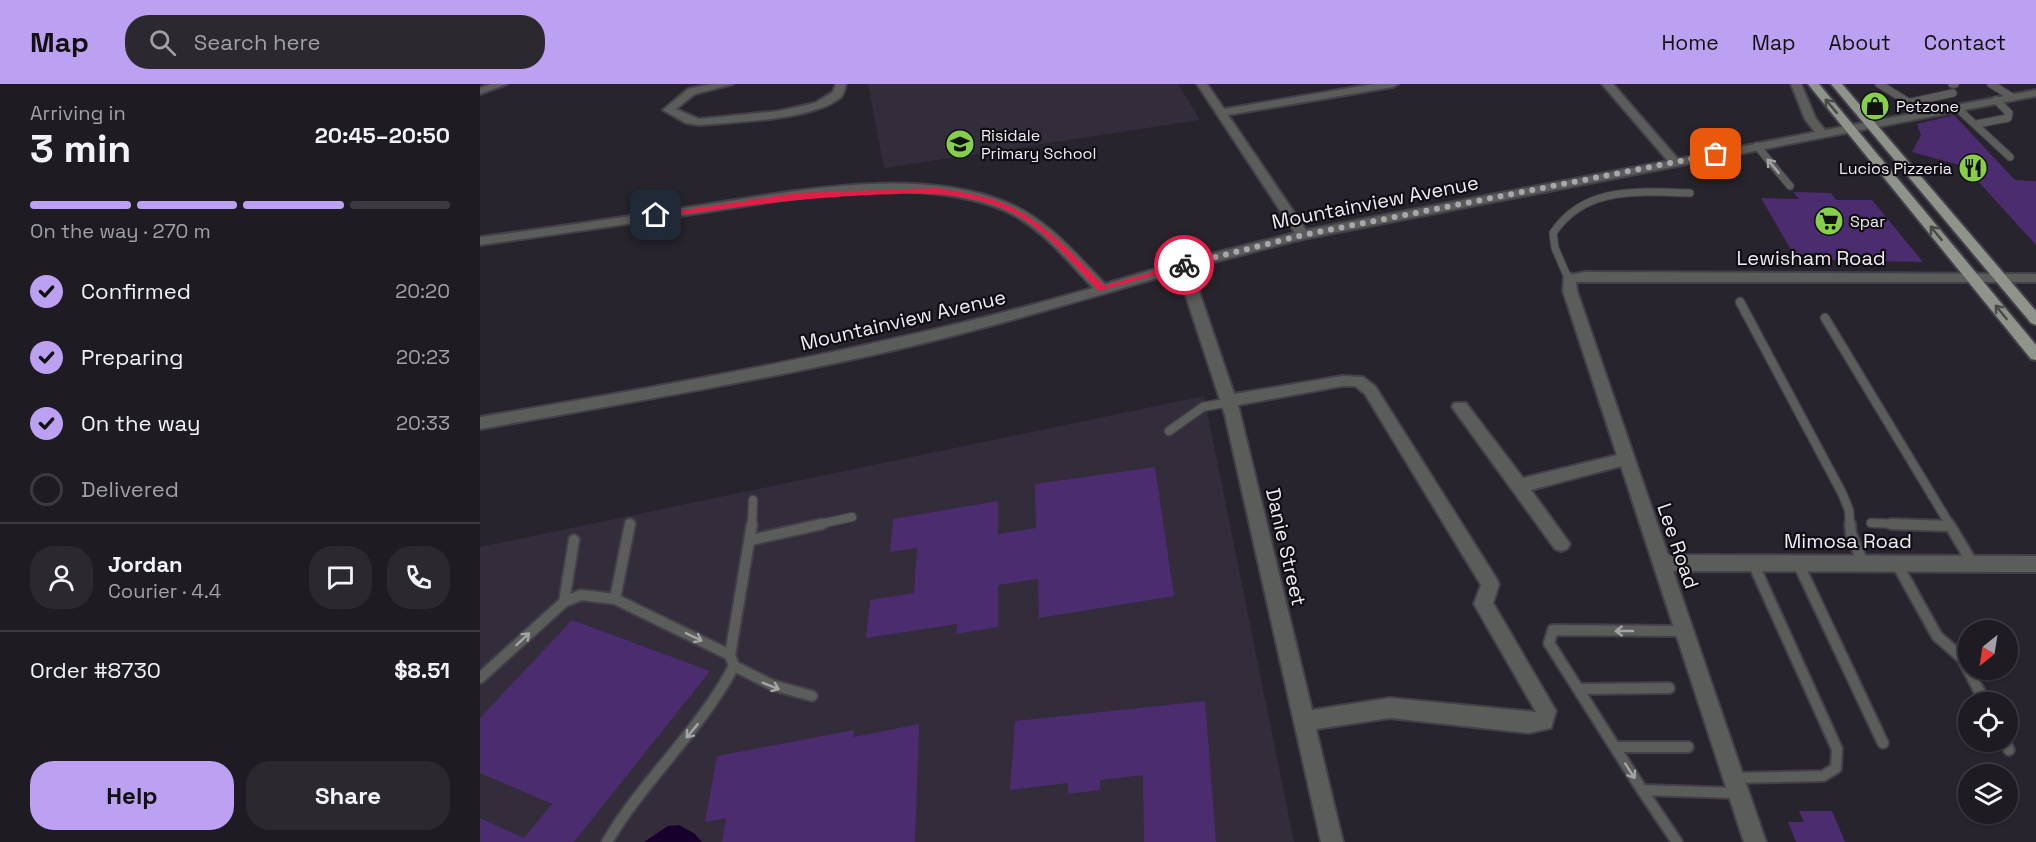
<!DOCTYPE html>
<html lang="en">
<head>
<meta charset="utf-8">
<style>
	body { margin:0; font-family:"Space Grotesk",sans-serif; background:#2b282f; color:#f1f3f6; height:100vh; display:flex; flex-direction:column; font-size:22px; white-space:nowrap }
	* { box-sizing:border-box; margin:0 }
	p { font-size:20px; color:#a1a1a5 }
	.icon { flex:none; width:33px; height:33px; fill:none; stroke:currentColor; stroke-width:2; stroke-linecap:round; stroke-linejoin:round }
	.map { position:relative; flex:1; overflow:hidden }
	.sheet { display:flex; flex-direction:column; background:#1e1b22; width:480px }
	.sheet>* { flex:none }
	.needle { width:39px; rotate:210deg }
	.controls { position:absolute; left:1478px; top:536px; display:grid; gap:12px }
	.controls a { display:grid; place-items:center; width:60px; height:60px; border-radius:50%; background:#1e1b22; box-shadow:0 2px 4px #0004,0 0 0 2px #3c3940; font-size:30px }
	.pin { position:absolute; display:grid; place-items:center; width:51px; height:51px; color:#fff; margin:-26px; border-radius:12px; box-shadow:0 3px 9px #0006 }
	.courier { position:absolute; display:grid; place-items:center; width:60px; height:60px; margin:-30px; border:4px solid #e11d48; border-radius:50%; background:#fff; color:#222; box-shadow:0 2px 8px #0007 }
	.overview em { font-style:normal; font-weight:800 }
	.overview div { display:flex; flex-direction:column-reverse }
	.overview { display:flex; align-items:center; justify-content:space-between; height:102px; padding:0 30px }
	h1 { font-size:39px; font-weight:800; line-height:45px }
	.bar { display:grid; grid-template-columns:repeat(4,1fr); gap:9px 6px; align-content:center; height:72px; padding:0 30px }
	.bar i { height:8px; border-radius:4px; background:#3c3940 }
	.bar .selected { background:#bca0f2 }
	.bar p { grid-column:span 4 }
	.line { display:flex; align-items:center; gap:15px; padding:0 30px; border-top:2px solid #3c3940 }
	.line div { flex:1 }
	.round { display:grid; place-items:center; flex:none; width:63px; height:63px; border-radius:24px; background:#2b282f }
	ol { padding:0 30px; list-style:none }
	li { display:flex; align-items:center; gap:18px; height:66px }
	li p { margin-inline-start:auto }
	li .icon { padding:6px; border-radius:50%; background:#bca0f2; color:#111; stroke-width:4 }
	li:last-child { color:#a1a1a5 }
	li i { width:33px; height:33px; border:3px solid #3c3940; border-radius:50% }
	.button { display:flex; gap:12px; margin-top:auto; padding:12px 30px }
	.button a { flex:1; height:69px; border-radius:24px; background:#bca0f2; color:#111; font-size:24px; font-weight:800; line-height:69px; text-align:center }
	.button a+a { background:#2b282f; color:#f1f3f6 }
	header { display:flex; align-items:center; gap:36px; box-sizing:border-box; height:84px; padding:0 30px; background:#bca0f2; color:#111 }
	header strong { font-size:28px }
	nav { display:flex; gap:33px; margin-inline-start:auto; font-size:21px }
	.search { width:420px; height:54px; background:#2b282f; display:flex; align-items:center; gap:15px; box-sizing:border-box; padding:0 21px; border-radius:24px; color:#a1a1a5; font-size:22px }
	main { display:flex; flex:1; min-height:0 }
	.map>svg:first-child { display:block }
	.built { fill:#322c3b }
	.water { fill:#17002c }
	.building { fill:#4b2c6e }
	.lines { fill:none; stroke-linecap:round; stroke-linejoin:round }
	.service-far2-casing { stroke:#444049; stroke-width:9 }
	.service-far1-casing { stroke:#444049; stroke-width:11 }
	.service-casing { stroke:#444049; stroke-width:14 }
	.minor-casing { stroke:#444049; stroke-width:4 }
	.primary-casing { stroke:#444049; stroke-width:4 }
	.service-far2 { stroke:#5a5d59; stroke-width:7 }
	.service-far1 { stroke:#5a5d59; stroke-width:8 }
	.service { stroke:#5a5d59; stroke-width:10 }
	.minor { fill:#5a5d59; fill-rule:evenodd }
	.primary { fill:#8e948a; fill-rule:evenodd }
	.oneway { stroke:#494a48 }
	.oneway2 { stroke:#a4a4a6 }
	.route { fill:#e11d48 }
	.done { stroke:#a9a6ad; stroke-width:6; stroke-dasharray:0 10.8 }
	.labels { text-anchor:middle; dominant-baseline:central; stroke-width:4.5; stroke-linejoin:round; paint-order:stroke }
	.far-poi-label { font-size:16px; fill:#eeecf2; stroke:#100e12; text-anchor:start }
	.street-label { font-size:20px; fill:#eeecf2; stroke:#100e12 }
</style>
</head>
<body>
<header>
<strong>Map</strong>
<div class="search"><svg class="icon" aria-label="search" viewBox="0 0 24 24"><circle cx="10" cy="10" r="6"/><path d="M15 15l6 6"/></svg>Search here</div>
<nav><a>Home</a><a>Map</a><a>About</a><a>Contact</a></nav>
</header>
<main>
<section class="sheet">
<div class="overview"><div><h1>3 min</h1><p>Arriving in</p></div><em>20:45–20:50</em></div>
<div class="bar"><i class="selected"></i><i class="selected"></i><i class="selected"></i><i></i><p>On the way · 270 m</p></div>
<ol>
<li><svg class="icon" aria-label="check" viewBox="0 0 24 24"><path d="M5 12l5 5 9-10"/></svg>Confirmed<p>20:20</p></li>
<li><svg class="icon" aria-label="check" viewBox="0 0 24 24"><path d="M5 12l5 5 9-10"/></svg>Preparing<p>20:23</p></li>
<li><svg class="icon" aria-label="check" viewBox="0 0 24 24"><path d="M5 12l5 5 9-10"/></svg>On the way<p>20:33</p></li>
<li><i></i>Delivered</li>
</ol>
<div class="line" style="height:108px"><a class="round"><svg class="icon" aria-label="person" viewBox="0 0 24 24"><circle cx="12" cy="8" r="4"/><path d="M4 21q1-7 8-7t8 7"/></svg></a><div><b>Jordan</b><p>Courier · 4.4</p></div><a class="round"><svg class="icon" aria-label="chat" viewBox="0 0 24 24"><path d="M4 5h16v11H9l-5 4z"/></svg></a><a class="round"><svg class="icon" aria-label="phone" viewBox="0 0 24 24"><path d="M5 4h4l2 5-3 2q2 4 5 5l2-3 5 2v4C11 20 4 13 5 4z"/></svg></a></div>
<div class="line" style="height:78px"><div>Order #8730</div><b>$8.51</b></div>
<div class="button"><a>Help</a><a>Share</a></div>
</section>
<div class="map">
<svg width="1556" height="758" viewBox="0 0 1556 758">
	<rect width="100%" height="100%" fill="#28242d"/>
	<path class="built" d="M 388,0 L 698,0 L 720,36 L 404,84 Z
		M 724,312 L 814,758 L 0,758 L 0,463 Z"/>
	<path class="water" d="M 199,741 L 215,750 L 222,758 L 164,758 L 188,742 Z"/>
	<path class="building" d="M 1474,31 L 1535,96 L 1556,97 L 1556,161 L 1496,95 L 1479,81 L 1432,68 L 1441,51 L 1437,40 Z
		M 1313,108 L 1351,109 L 1356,116 L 1392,116 L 1443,178 L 1342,176 L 1336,169 L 1314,171 L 1281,114 L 1319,115 Z
		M 675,383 L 694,512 L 559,534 L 558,495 L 518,501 L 518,543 L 476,550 L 477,540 L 386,554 L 390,516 L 434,509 L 437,464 L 410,468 L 413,435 L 518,417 L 518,450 L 556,444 L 555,400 Z
		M 92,536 L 230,587 L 94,758 L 0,758 L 0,734 L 44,754 L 72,720 L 0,689 L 0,634 Z
		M 725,617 L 736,758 L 664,758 L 663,691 L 620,696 L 620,706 L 588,710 L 588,699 L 530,706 L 535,637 Z
		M 439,640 L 435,758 L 242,758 L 246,734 L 225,738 L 237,672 L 374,646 L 373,653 Z
		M 1319,727 L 1352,727 L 1365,758 L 1316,758 L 1308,738 L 1324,738 Z"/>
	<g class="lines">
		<g class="service-far2-casing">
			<path id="service-far2" d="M 1399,0 L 1446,29
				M 1472,0 L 1475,0
				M 1511,0 L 1532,13
				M 1427,19 L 1473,9
				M 1476,23 L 1530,73
				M 1497,40 L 1528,34 L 1529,29 L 1516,16
				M 1277,62 L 1310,102
				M 1088,194 L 1075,164 L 1073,149 C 1105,101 1159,108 1210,109"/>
		</g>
		<g class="service-far1-casing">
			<path id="service-far1" d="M 1088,192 L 1089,195
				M 1260,218 L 1362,409 L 1369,426 L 1370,441
				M 1345,234 L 1470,441
				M 689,347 L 723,323 L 749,318
				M 1391,439 L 1451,441
				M 272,441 L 273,416
				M 336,441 L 372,433"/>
		</g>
		<g class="service-casing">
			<path id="service" d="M 1370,440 L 1371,450 L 1383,479
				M 1411,440 L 1470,442
				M 1469,440 L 1493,480
				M 271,456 L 342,440
				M 1318,479 L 1403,659
				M 1417,480 L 1457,552 L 1482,574 L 1505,618
				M 135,515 L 150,440
				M 84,518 L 94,456
				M 1203,547 L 1073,546 L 1069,559 L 1162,706 L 1258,709
				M 250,571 L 272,440
				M 254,582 L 292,601 L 332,612
				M 0,594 L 84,518 L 101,511 L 135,515 L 250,571 L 254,582 C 220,647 164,695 127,758
				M 1098,605 L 1189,604
				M 1525,657 L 1529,666
				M 1135,663 L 1208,663
				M 1253,694 L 1343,692 L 1356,684 L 1357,665 L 1273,479
				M 1162,706 L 1197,758"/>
		</g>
		<g class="minor-casing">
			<path id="minor" d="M 11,0 L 27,0 L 0,10 L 0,4 Z
				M 232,0 L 253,0 L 215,10 L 196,25 L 219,35 L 299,27 L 335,19 L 353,8 L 356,0 L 366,0 C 365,4 364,10 361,13 C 335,36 254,38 219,41 L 206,39 L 183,26 L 208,5 Z
				M 717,0 L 727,0 L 744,25 L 894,0 L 918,0 L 913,3 L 748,31 L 826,146 L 1188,77 L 1122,0 L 1133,0 L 1198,75 L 1335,48 L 1325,35 L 1311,0 L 1321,0 L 1336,35 L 1345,46 L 1556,6 L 1556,12 L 823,155 L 711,184 L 754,310 L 862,292 L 883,293 L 895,302 L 1016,494 L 1019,500 L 1013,519 L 1076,627 L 1071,644 L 1049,649 L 910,634 L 836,645 L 863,758 L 841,758 L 745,331 L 698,188 C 605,215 513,243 419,265 C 280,297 140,320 0,345 L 0,333 C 206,298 412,262 613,204 C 585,174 556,137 516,123 C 426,91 312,115 220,129 C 147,140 73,151 0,161 L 0,153 C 72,144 144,133 217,122 C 311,108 436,81 528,119 C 567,135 596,170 625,200 L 698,178 L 815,149 ZM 862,302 L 875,302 L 885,310 L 1001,501 L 994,520 L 1056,628 L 910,614 L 832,626 L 758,321 Z
				M 1105,188 L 1556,190 L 1556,198 L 1096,198 L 1097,207 L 1188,471 L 1556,472 L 1556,488 L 1193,487 L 1286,758 L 1264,758 L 1141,382 L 1051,406 L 1090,460 L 1087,465 L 1081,467 L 1075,465 L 972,323 L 974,319 L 986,319 L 1043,394 L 1137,371 L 1083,207 L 1084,192 Z"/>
		</g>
		<g class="primary-casing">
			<path id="primary" d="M 1328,0 L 1339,0 L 1556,261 L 1556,276 L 1551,275 Z
				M 1351,0 L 1362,0 L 1556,227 L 1556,241 L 1551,239 Z"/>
		</g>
		<use href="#service-far2" class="service-far2"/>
		<use href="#service-far1" class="service-far1"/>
		<use href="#service" class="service"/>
		<use href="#minor" class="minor"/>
		<use href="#primary" class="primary"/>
	</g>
	<defs><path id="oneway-shaft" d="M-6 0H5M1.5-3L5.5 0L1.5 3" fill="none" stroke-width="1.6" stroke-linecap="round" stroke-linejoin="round" transform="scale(1.5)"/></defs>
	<g class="oneway">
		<use href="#oneway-shaft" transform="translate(1351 22) rotate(-130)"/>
		<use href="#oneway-shaft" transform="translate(1456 149) rotate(-129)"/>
		<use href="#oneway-shaft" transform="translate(1521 228) rotate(-129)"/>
	</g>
	<g class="oneway2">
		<use href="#oneway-shaft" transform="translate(1293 82) rotate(-130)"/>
		<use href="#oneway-shaft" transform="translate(1144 547) rotate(-180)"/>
		<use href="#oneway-shaft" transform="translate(214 553) rotate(26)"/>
		<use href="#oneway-shaft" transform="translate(43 555) rotate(-43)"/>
		<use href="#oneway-shaft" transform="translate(291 602) rotate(22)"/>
		<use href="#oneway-shaft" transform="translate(212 647) rotate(130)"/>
		<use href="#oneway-shaft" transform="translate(1150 687) rotate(57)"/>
	</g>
	<path class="route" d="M 458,104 C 476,108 496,110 514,116 C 559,131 591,169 624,202 L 704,179 L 708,181 L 619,207 C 594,181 568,148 535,130 C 489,106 439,109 389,111 C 317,114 247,124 176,134 L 173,131 L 317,109 Z"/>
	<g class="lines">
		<path class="done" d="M 704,181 L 823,151 L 1236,70"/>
	</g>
	<defs>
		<g id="shop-disc" transform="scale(1.5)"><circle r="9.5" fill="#87cf4a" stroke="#100e12"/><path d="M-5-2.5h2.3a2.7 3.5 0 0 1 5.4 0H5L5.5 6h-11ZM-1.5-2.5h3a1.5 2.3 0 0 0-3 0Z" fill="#111"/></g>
		<g id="school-disc" transform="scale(1.5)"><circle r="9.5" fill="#87cf4a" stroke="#100e12"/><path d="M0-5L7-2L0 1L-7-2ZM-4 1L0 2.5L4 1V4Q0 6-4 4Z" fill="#111"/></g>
		<g id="restaurant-disc" transform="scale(1.5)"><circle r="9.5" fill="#87cf4a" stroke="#100e12"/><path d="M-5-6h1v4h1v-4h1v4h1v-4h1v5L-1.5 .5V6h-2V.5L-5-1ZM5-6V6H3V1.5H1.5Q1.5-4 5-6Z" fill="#111"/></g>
		<g id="supermarket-disc" transform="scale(1.5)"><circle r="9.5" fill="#87cf4a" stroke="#100e12"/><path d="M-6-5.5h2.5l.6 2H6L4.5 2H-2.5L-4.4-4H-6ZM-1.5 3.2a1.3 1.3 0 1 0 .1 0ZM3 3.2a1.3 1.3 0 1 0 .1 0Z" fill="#111"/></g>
	</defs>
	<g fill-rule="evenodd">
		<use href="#shop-disc" x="1395" y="22"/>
		<use href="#school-disc" x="480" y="60"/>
		<use href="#restaurant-disc" x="1493" y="84"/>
		<use href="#supermarket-disc" x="1349" y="137"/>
	</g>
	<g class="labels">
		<g class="far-poi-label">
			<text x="1416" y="22">Petzone</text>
			<text x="501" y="51">Risidale<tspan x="501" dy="18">Primary School</tspan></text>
			<text x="1472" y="84" text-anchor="end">Lucios Pizzeria</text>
			<text x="1370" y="137">Spar</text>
		</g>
		<g class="street-label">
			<text transform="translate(895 118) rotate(-11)">Mountainview Avenue</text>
			<text x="1331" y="174">Lewisham Road</text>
			<text transform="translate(423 236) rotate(-13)">Mountainview Avenue</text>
			<text x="1368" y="457">Mimosa Road</text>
			<text transform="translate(1198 462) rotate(71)">Lee Road</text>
			<text transform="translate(806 463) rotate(77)">Danie Street</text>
		</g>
	</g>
</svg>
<div class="controls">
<a><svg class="needle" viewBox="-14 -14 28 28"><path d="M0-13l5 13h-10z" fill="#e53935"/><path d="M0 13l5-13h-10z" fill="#a1a1a5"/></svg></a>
<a><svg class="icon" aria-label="locate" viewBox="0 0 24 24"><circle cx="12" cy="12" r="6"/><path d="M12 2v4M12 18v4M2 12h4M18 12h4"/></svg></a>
<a><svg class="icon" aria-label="layers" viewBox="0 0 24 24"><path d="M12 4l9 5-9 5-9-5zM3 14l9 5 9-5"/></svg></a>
</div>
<div class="pin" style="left:1236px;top:70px;background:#ea580c"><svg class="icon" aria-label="bag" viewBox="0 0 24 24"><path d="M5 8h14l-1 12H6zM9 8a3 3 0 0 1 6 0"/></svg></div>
<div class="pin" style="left:176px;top:131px;background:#1f2937"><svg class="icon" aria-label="home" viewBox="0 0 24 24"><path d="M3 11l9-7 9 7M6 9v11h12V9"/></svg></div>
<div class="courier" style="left:704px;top:181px"><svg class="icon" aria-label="bike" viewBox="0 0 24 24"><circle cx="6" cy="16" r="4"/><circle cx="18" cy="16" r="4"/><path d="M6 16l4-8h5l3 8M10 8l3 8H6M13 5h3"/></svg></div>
</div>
</main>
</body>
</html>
